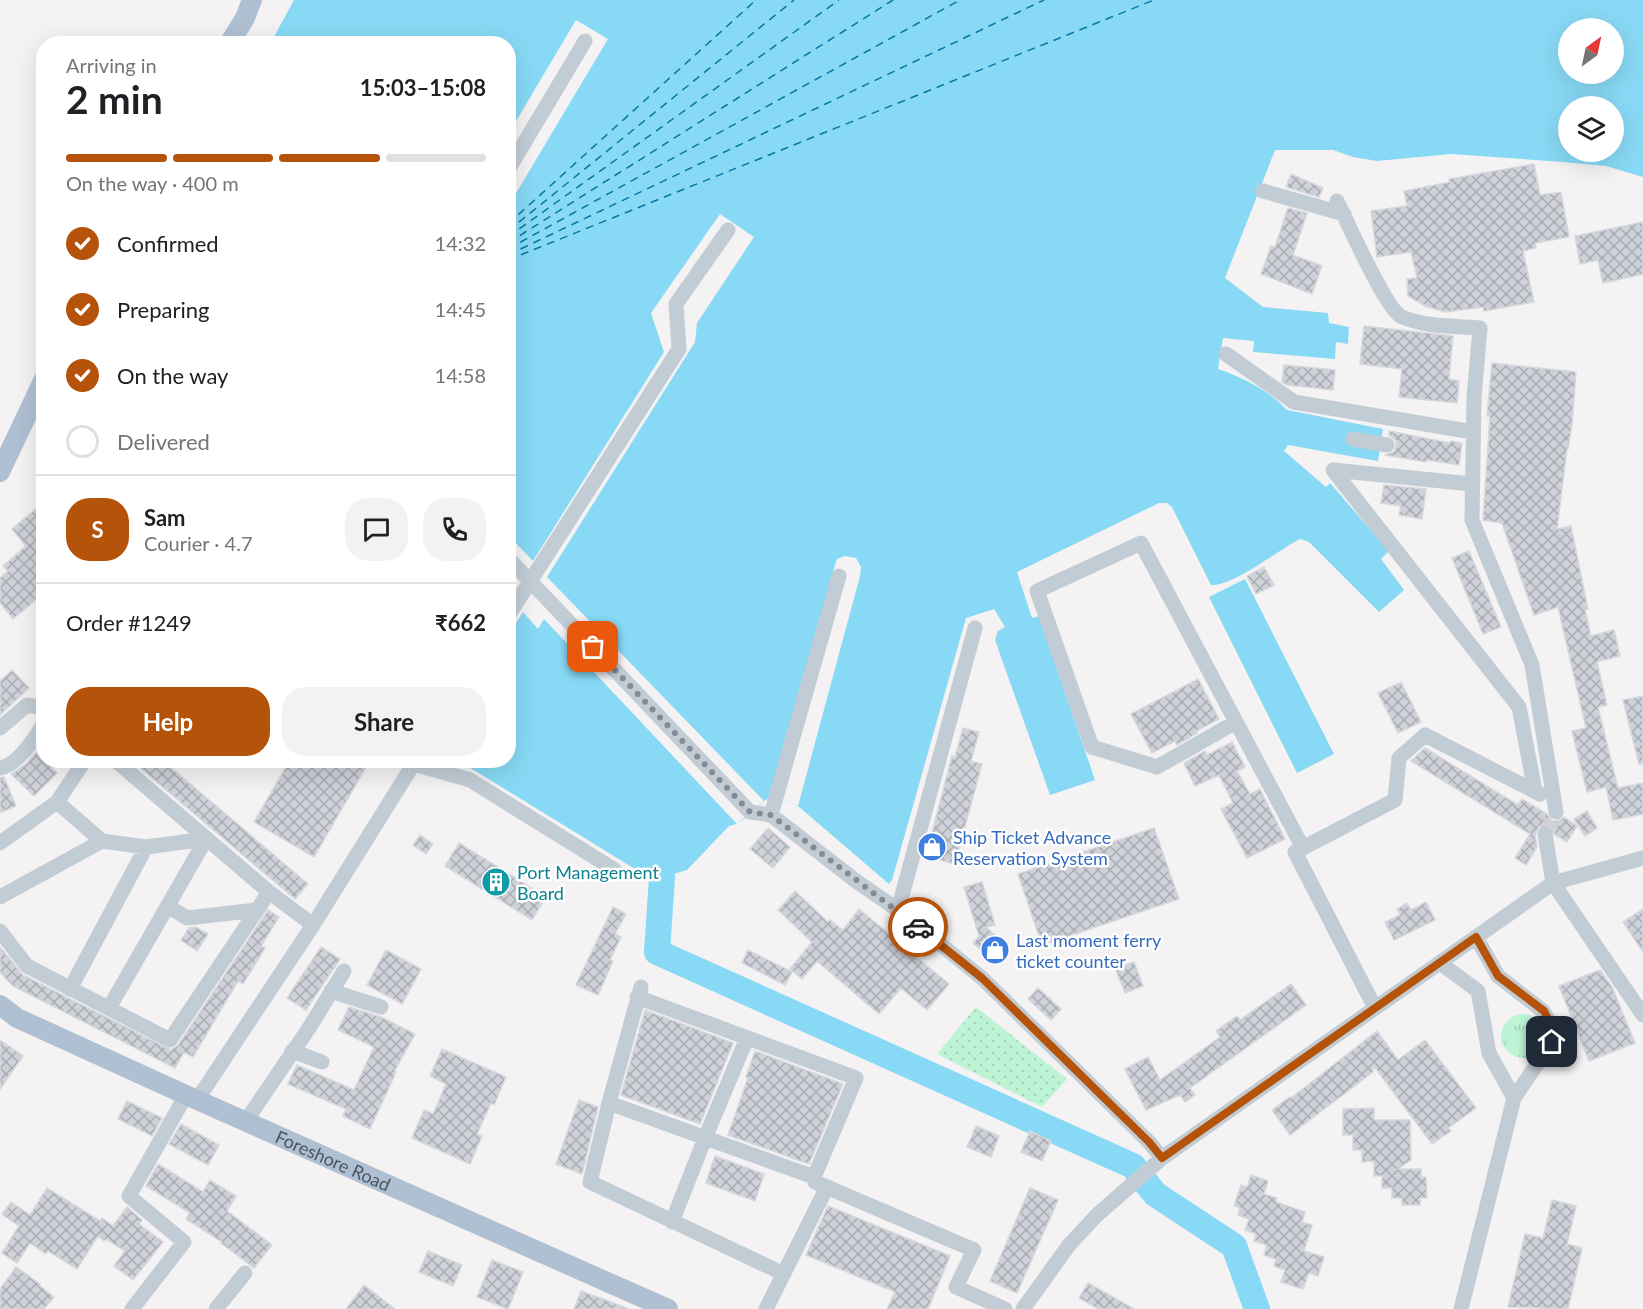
<!DOCTYPE html>
<html lang="en">
<head>
<meta charset="utf-8">
<style>
	body { margin:0; font-family:Lato,sans-serif; background:#f2f2f2; color:#202124; height:100vh; display:flex; flex-direction:column; font-size:22px; white-space:nowrap }
	* { box-sizing:border-box; margin:0 }
	p { font-size:20px; color:#757577 }
	.icon { flex:none; width:33px; height:33px; fill:none; stroke:currentColor; stroke-width:2; stroke-linecap:round; stroke-linejoin:round }
	.map { position:relative; flex:1; overflow:hidden }
	.panel { position:absolute; left:36px; top:36px; width:480px; height:732px; display:flex; flex-direction:column; background:#fff; border-radius:24px; box-shadow:0 6px 24px #0002 }
	.panel>* { flex:none }
	.needle { width:39px; rotate:33deg }
	.fabs { position:absolute; left:1558px; top:18px; display:grid; gap:12px }
	.fabs a { display:grid; place-items:center; width:66px; height:66px; border-radius:50%; background:#fff; box-shadow:0 6px 24px #0002; font-size:30px }
	.pin { position:absolute; display:grid; place-items:center; width:51px; height:51px; color:#fff; margin:-26px; border-radius:12px; box-shadow:0 3px 9px #0006 }
	.courier { position:absolute; display:grid; place-items:center; width:60px; height:60px; margin:-30px; border:4px solid #b45309; border-radius:50%; background:#fff; color:#222; box-shadow:0 2px 8px #0007 }
	.summary em { font-style:normal; font-weight:700 }
	.summary div { display:flex; flex-direction:column-reverse }
	.summary { display:flex; align-items:center; justify-content:space-between; height:102px; padding:0 30px }
	h1 { font-size:39px; font-weight:700; line-height:45px }
	.bar { display:grid; grid-template-columns:repeat(4,1fr); gap:9px 6px; align-content:center; height:72px; padding:0 30px }
	.bar i { height:8px; border-radius:4px; background:#e0e0e0 }
	.bar .on { background:#b45309 }
	.bar p { grid-column:span 4 }
	.line { display:flex; align-items:center; gap:15px; padding:0 30px; border-top:2px solid #e0e0e0 }
	.line div { flex:1 }
	.round { display:grid; place-items:center; flex:none; width:63px; height:63px; border-radius:24px; background:#f2f2f2 }
	ol { padding:0 30px; list-style:none }
	li { display:flex; align-items:center; gap:18px; height:66px }
	li p { margin-inline-start:auto }
	li .icon { padding:6px; border-radius:50%; background:#b45309; color:#fff; stroke-width:4 }
	li:last-child { color:#757577 }
	li i { width:33px; height:33px; border:3px solid #e0e0e0; border-radius:50% }
	.button { display:flex; gap:12px; margin-top:auto; padding:12px 30px }
	.button a { flex:1; height:69px; border-radius:24px; background:#b45309; color:#fff; font-size:24px; font-weight:700; line-height:69px; text-align:center }
	.button a+a { background:#f2f2f2; color:#202124 }
	.map>svg:first-child { display:block }
	.grass { fill:url(#grass-tufts) }
	.park { fill:url(#park-dots) }
	.water { fill:#88d9f5; fill-rule:evenodd }
	.pier { fill:#f4f2f2 }
	.lines { fill:none; stroke-linecap:round; stroke-linejoin:round }
	.river { stroke:#88d9f5; stroke-width:26 }
	.ferry { stroke:#037aa3; stroke-width:1.5; stroke-dasharray:8 6; stroke-linecap:butt }
	.building { fill:url(#building-cross-hatch); stroke:#d6d8de; stroke-width:1.5 }
	.minor-tunnel { stroke:#d2d2d5; stroke-width:15; stroke-dasharray:15 8; stroke-linecap:butt }
	.minor { stroke:#c2ccd5; stroke-width:15 }
	.major { stroke:#b0c0d3; stroke-width:20 }
	.done { stroke:#848b94; stroke-width:6; stroke-dasharray:0 10.8 }
	.route { stroke:#b45309; stroke-width:8 }
	.labels { text-anchor:middle; dominant-baseline:central; stroke-width:5; stroke-linejoin:round; paint-order:stroke }
	.shop-label { font-size:18px; fill:#366cbe; stroke:#fff; text-anchor:start }
	.culture-label { font-size:18px; fill:#0d838f; stroke:#fff; text-anchor:start }
	.street-label { font-size:18px; fill:#485462; stroke:#fff }
</style>
</head>
<body>
<div class="map">
<svg width="1643" height="1309" viewBox="0 0 1643 1309">
	<defs>
		<pattern id="grass-tufts" width="24" height="20" patternUnits="userSpaceOnUse" patternTransform="scale(1.5)"><rect width="24" height="20" fill="#bef4d6"/><path d="M3 7l-1-3M5 7V3M7 7l1-3M15 17l-1-3M17 17v-4M19 17l1-3" fill="none" stroke="#a5d3ba"/></pattern>
		<pattern id="park-dots" width="8" height="8" patternUnits="userSpaceOnUse" patternTransform="scale(1.5)"><rect width="8" height="8" fill="#bef4d6"/><path d="M2 2h.1M6 6h.1" fill="none" stroke="#a5d3ba" stroke-width="1.8" stroke-linecap="round"/></pattern>
		<pattern id="building-cross-hatch" width="8" height="8" patternUnits="userSpaceOnUse" patternTransform="scale(1.5)"><rect width="8" height="8" fill="#ced1d8"/><path d="M0 0l8 8M0 8l8-8" fill="none" stroke="#a9acb3"/></pattern>
	</defs>
	<rect width="100%" height="100%" fill="#f4f2f2"/>
	<path class="grass" d="M1501 1036a22 22 0 1 1 44 0a22 22 0 1 1-44 0Z"/>
	<path class="park" d="M 976,1007 L 1067,1079 L 1042,1107 L 937,1054 Z"/>
	<path class="water" d="M 294,0 L 1643,0 L 1643,177 L 1606,166 L 1563,162 L 1451,154 L 1377,161 L 1353,157 L 1333,150 L 1275,150 L 1225,278 L 1263,307 L 1328,313 L 1329,323 L 1349,327 L 1348,344 L 1336,342 L 1335,359 L 1253,352 L 1254,341 L 1223,338 L 1218,369 C 1244,378 1268,390 1287,410 L 1383,429 L 1378,461 L 1288,445 L 1284,451 L 1326,487 L 1330,483 L 1389,551 L 1381,559 L 1404,590 L 1379,612 L 1309,542 L 1300,539 C 1278,550 1234,586 1211,585 L 1172,507 L 1167,503 L 1159,503 L 1017,572 L 1032,618 L 1039,616 L 1095,780 L 1050,795 L 995,640 L 998,631 L 1005,627 L 994,609 L 966,618 L 892,880 L 889,884 L 798,806 L 772,796 C 757,804 746,823 729,826 L 687,870 L 653,880 L 459,761 L 508,760 L 508,44 L 270,44 ZM 1569,28 L 1614,28 L 1614,74 L 1569,74 ZM 1569,106 L 1614,106 L 1614,152 L 1569,152 Z
		M 1245,579 L 1334,754 L 1297,773 L 1209,597 Z"/>
	<path class="pier" d="M 576,20 L 608,39 L 509,205 L 509,133 Z
		M 720,214 L 754,237 L 697,323 L 695,342 L 547,577 L 764,801 L 737,824 L 544,619 L 538,629 L 523,612 L 509,634 L 509,598 L 514,589 L 509,582 L 509,536 L 533,561 L 664,352 L 651,313 Z
		M 845,556 L 856,558 L 861,567 L 860,576 L 798,806 L 772,796 L 834,568 L 837,559 Z"/>
	<g class="lines">
		<path class="river" d="M 662,877 L 657,952 L 1133,1166 L 1155,1194 L 1234,1246 L 1257,1309"/>
		<path class="ferry" d="M 508,224 L 756,0
			M 508,231 L 794,0
			M 508,237 L 839,0
			M 508,243 L 893,0
			M 508,249 L 960,0
			M 508,255 L 1044,0
			M 508,260 L 1154,0"/>
	</g>
	<path class="building" d="M 1534,164 L 1540,195 L 1561,192 L 1569,237 L 1535,243 L 1536,248 L 1523,251 L 1534,302 L 1484,311 L 1483,307 L 1445,312 L 1425,306 L 1408,296 L 1407,279 L 1417,278 L 1411,252 L 1377,257 L 1371,211 L 1407,206 L 1404,191 L 1450,182 L 1449,179 Z
		M 1291,174 L 1323,188 L 1319,197 L 1286,187 Z
		M 1288,208 L 1307,213 L 1293,255 L 1322,266 L 1312,294 L 1261,274 L 1271,246 L 1275,247 Z
		M 1643,222 L 1643,274 L 1603,283 L 1598,260 L 1580,264 L 1575,236 Z
		M 1364,326 L 1453,336 L 1449,379 L 1459,381 L 1457,403 L 1399,397 L 1402,369 L 1360,364 Z
		M 1492,363 L 1576,372 L 1572,425 L 1568,449 L 1567,449 L 1557,529 L 1571,526 L 1588,609 L 1585,610 L 1591,636 L 1614,630 L 1620,656 L 1597,662 L 1607,705 L 1598,707 L 1618,788 L 1643,783 L 1643,814 L 1613,820 L 1606,787 L 1587,792 L 1572,731 L 1586,728 L 1558,607 L 1534,615 L 1502,523 L 1483,520 L 1490,416 L 1487,416 Z
		M 1284,365 L 1335,370 L 1333,390 L 1287,385 L 1282,382 Z
		M 1389,431 L 1450,443 L 1451,441 L 1462,443 L 1459,465 L 1427,460 L 1426,462 L 1385,455 L 1394,452 L 1396,447 L 1396,441 L 1389,435 Z
		M 1384,485 L 1426,489 L 1422,519 L 1399,515 L 1401,506 L 1381,503 Z
		M 44,502 L 44,593 L 13,619 L 0,603 L 0,578 L 8,571 L 3,566 L 26,546 L 12,529 Z
		M 1469,551 L 1501,627 L 1483,634 L 1452,558 Z
		M 1264,567 L 1274,585 L 1256,594 L 1247,576 Z
		M 12,670 L 29,688 L 0,715 L 0,681 Z
		M 1198,679 L 1219,719 L 1196,731 L 1197,733 L 1177,745 L 1175,741 L 1152,753 L 1131,714 Z
		M 1401,682 L 1421,722 L 1398,733 L 1378,693 Z
		M 1643,696 L 1643,764 L 1639,764 L 1623,700 Z
		M 963,728 L 979,732 L 971,761 L 982,764 L 955,864 L 926,856 L 952,756 L 955,757 Z
		M 1232,742 L 1245,767 L 1237,771 L 1250,794 L 1260,789 L 1285,839 L 1247,858 L 1221,809 L 1233,803 L 1219,775 L 1195,786 L 1184,763 L 1205,751 L 1207,755 Z
		M 1425,748 L 1518,805 L 1522,799 L 1547,814 L 1552,821 L 1558,821 L 1564,817 L 1577,826 L 1567,842 L 1555,835 L 1553,828 L 1549,825 L 1539,826 L 1535,835 L 1537,847 L 1526,865 L 1515,858 L 1530,834 L 1411,761 Z
		M 36,752 L 57,773 L 34,796 L 11,774 L 26,764 Z
		M 131,760 L 162,760 L 308,884 L 295,899 Z
		M 290,760 L 370,760 L 314,857 L 254,822 Z
		M 4,777 L 16,806 L 0,813 L 0,778 Z
		M 1587,811 L 1597,828 L 1585,836 L 1574,819 Z
		M 768,828 L 790,847 L 773,868 L 750,849 Z
		M 1154,828 L 1179,899 L 1042,945 L 1018,874 Z
		M 420,835 L 433,844 L 426,854 L 413,845 Z
		M 459,843 L 546,897 L 532,920 L 445,866 Z
		M 982,882 L 995,925 L 986,927 L 1006,945 L 993,960 L 973,943 L 979,936 L 964,887 Z
		M 795,891 L 828,922 L 830,920 L 843,930 L 859,909 L 949,984 L 927,1010 L 901,988 L 879,1014 L 817,961 L 802,979 L 790,969 L 812,942 L 778,910 Z
		M 1426,902 L 1435,920 L 1394,940 L 1385,922 L 1400,915 L 1397,909 L 1407,903 L 1411,910 Z
		M 613,907 L 626,914 L 615,934 L 621,937 L 610,960 L 613,961 L 598,995 L 576,985 Z
		M 1643,909 L 1643,952 L 1623,922 Z
		M 268,910 L 279,917 L 261,946 L 265,948 L 243,984 L 238,981 L 193,1057 L 184,1052 L 175,1068 L 13,986 L 0,972 L 0,947 L 23,975 L 171,1050 L 178,1045 Z
		M 196,927 L 208,934 L 197,951 L 181,940 L 189,928 Z
		M 321,947 L 340,959 L 306,1010 L 287,998 Z
		M 386,950 L 421,969 L 402,1004 L 367,985 Z
		M 748,950 L 792,972 L 785,985 L 742,963 Z
		M 1134,962 L 1143,986 L 1125,993 L 1115,968 Z
		M 1600,970 L 1612,987 L 1635,1043 L 1589,1061 L 1559,986 Z
		M 1291,984 L 1306,1005 L 1190,1088 L 1195,1095 L 1185,1102 L 1180,1095 L 1146,1110 L 1125,1069 L 1148,1057 L 1160,1080 L 1220,1037 L 1216,1031 L 1237,1016 L 1240,1020 Z
		M 1038,988 L 1061,1009 L 1051,1020 L 1028,999 Z
		M 349,1007 L 381,1017 L 415,1034 L 394,1072 L 396,1072 L 370,1129 L 343,1116 L 346,1109 L 288,1084 L 297,1065 L 354,1090 L 374,1047 L 338,1030 Z
		M 645,1010 L 733,1043 L 700,1124 L 621,1095 Z
		M 1377,1031 L 1398,1060 L 1425,1040 L 1476,1108 L 1448,1128 L 1451,1131 L 1432,1144 L 1373,1065 L 1373,1072 L 1290,1135 L 1272,1110 L 1290,1097 L 1291,1098 Z
		M 0,1040 L 23,1056 L 0,1089 Z
		M 442,1049 L 506,1077 L 494,1105 L 491,1103 L 477,1134 L 482,1136 L 470,1164 L 412,1138 L 424,1110 L 433,1114 L 446,1084 L 430,1076 Z
		M 755,1051 L 843,1084 L 809,1164 L 728,1135 L 748,1078 L 746,1077 Z
		M 579,1100 L 598,1107 L 582,1174 L 556,1164 Z
		M 127,1101 L 162,1118 L 152,1136 L 118,1119 Z
		M 1374,1108 L 1374,1120 L 1410,1120 L 1411,1160 L 1398,1169 L 1421,1169 L 1421,1177 L 1426,1177 L 1427,1198 L 1420,1198 L 1420,1205 L 1402,1205 L 1402,1198 L 1392,1198 L 1392,1188 L 1382,1188 L 1382,1176 L 1374,1176 L 1374,1161 L 1362,1162 L 1362,1150 L 1353,1150 L 1353,1135 L 1343,1135 L 1343,1109 Z
		M 181,1124 L 219,1145 L 208,1165 L 169,1144 Z
		M 976,1126 L 999,1136 L 991,1157 L 967,1147 Z
		M 1030,1131 L 1051,1141 L 1042,1161 L 1021,1152 Z
		M 715,1156 L 764,1174 L 755,1201 L 706,1183 Z
		M 158,1164 L 203,1192 L 210,1180 L 236,1196 L 227,1211 L 272,1245 L 254,1268 L 221,1243 L 222,1242 L 186,1219 L 190,1213 L 146,1186 Z
		M 1251,1175 L 1268,1181 L 1264,1194 L 1277,1198 L 1276,1202 L 1305,1212 L 1302,1222 L 1312,1225 L 1304,1251 L 1324,1257 L 1318,1276 L 1309,1273 L 1303,1289 L 1281,1282 L 1285,1270 L 1274,1266 L 1276,1259 L 1264,1255 L 1267,1245 L 1254,1241 L 1256,1234 L 1245,1230 L 1249,1219 L 1238,1215 L 1240,1208 L 1234,1206 L 1241,1185 L 1247,1187 Z
		M 47,1188 L 100,1221 L 102,1218 L 113,1226 L 127,1207 L 142,1220 L 139,1224 L 163,1242 L 133,1280 L 114,1266 L 125,1251 L 106,1239 L 104,1241 L 98,1236 L 77,1269 L 48,1251 L 46,1254 L 30,1243 L 17,1263 L 2,1253 L 19,1226 L 2,1214 L 11,1202 L 30,1215 Z
		M 1030,1188 L 1058,1200 L 1017,1293 L 990,1281 Z
		M 1552,1200 L 1576,1206 L 1567,1244 L 1582,1248 L 1568,1309 L 1508,1307 L 1525,1234 L 1543,1238 Z
		M 828,1206 L 950,1256 L 928,1309 L 887,1309 L 895,1292 L 806,1255 Z
		M 428,1251 L 462,1265 L 453,1286 L 419,1272 Z
		M 492,1260 L 523,1272 L 508,1309 L 477,1297 Z
		M 16,1267 L 40,1284 L 39,1285 L 54,1297 L 44,1309 L 0,1309 L 0,1289 Z
		M 1088,1283 L 1134,1309 L 1098,1309 L 1079,1298 Z
		M 364,1285 L 395,1309 L 346,1309 Z
		M 581,1291 L 627,1308 L 627,1309 L 574,1309 Z"/>
	<g class="lines">
		<path class="minor-tunnel" d="M 1545,834 L 1556,812"/>
		<path class="minor" d="M 508,170 L 585,41
			M 1263,191 L 1344,214
			M 1337,201 C 1347,221 1386,310 1402,317 C 1426,327 1455,326 1480,328 L 1474,398 L 1472,520 L 1532,665 L 1556,812
			M 1226,354 L 1294,402 L 1473,432
			M 1353,439 L 1387,445
			M 1472,484 L 1333,470 L 1519,707 L 1535,791
			M 508,558 L 750,812 L 771,815 L 856,881 L 898,910 L 982,978 L 1149,1142 L 1162,1158
			M 508,616 L 679,349 L 676,304 L 728,230
			M 1236,722 L 1157,767 L 1092,747 L 1037,591 L 1141,543 L 1303,848
			M 0,728 L 27,705 L 40,707 L 44,713
			M 115,760 L 269,892 L 313,925
			M 414,764 L 470,780 L 615,870
			M 0,768 C 18,765 35,738 44,723
			M 57,802 L 102,841
			M 771,815 L 839,576
			M 1545,834 L 1553,883 L 1643,1015
			M 0,843 L 57,802 L 85,760
			M 0,897 L 102,841 L 146,847 L 206,839
			M 168,906 L 187,918 L 257,910
			M 898,910 L 975,628
			M 0,931 L 27,966 L 170,1040 L 269,892
			M 1440,963 L 1478,991 L 1489,1053 L 1514,1098
			M 641,987 L 609,1103 L 590,1182 L 784,1274
			M 70,989 L 146,847
			M 331,991 L 381,1007
			M 637,997 L 856,1078 L 814,1177
			M 109,1008 L 206,839
			M 1375,1008 L 1295,852 L 1395,800 L 1399,758 L 1425,735 L 1540,794
			M 292,1051 L 322,1062
			M 197,1100 L 313,925 L 416,760
			M 609,1103 L 814,1177 L 815,1182 L 974,1250 L 956,1287 L 1005,1309
			M 246,1121 L 309,1028 L 344,971
			M 672,1222 L 705,1138 L 747,1038
			M 132,1309 L 184,1242 L 129,1196 L 186,1095
			M 216,1309 L 245,1273
			M 766,1309 L 827,1187
			M 1023,1309 L 1069,1245 L 1097,1215 L 1162,1158 L 1553,883 L 1643,858
			M 1461,1309 L 1514,1098 L 1552,1042 L 1553,1028 L 1543,1011 L 1498,976 L 1476,937"/>
		<g class="major">
			<path d="M 229,44 L 245,18 L 252,0"/>
			<path d="M 0,472 L 44,379"/>
			<path id="s1" d="M 0,1005 L 17,1018 L 197,1100 L 668,1309"/>
		</g>
	</g>
	<g class="lines">
		<path class="done" d="M 593,647 L 750,812 L 771,815 L 918,927"/>
		<path class="route" d="M 918,927 L 982,978 L 1149,1142 L 1162,1158 L 1476,937 L 1498,976 L 1544,1011 L 1553,1028 L 1552,1042"/>
	</g>
	<defs>
		<g id="shop-disc" transform="scale(1.5)"><circle r="9.5" fill="#3f7fe0" stroke="#fff"/><path d="M-5-2.5h2.3a2.7 3.5 0 0 1 5.4 0H5L5.5 6h-11ZM-1.5-2.5h3a1.5 2.3 0 0 0-3 0Z" fill="#fff"/></g>
		<g id="building-disc" transform="scale(1.5)"><circle r="9.5" fill="#0f9aa8" stroke="#fff"/><path d="M-4-6H4V6H1V3H-1V6H-4ZM-2.5-4.3h1.7v1.8h-1.7ZM.8-4.3h1.7v1.8H.8ZM-2.5-1h1.7V.8h-1.7ZM.8-1h1.7V.8H.8Z" fill="#fff"/></g>
	</defs>
	<g fill-rule="evenodd">
		<use href="#shop-disc" x="932" y="847"/>
		<use href="#building-disc" x="496" y="882"/>
		<use href="#shop-disc" x="995" y="950"/>
	</g>
	<g class="labels">
		<g class="shop-label">
			<text x="953" y="837">Ship Ticket Advance<tspan x="953" dy="21">Reservation System</tspan></text>
			<text x="1016" y="940">Last moment ferry<tspan x="1016" dy="21">ticket counter</tspan></text>
		</g>
		<g class="culture-label">
			<text x="517" y="872">Port Management<tspan x="517" dy="21">Board</tspan></text>
		</g>
		<g class="street-label">
			<text stroke="none"><textPath href="#s1" startOffset="368">Foreshore Road</textPath></text>
		</g>
	</g>
</svg>
<div class="fabs">
<a><svg class="needle" viewBox="-14 -14 28 28"><path d="M0-13l5 13h-10z" fill="#e53935"/><path d="M0 13l5-13h-10z" fill="#757577"/></svg></a>
<a><svg class="icon" aria-label="layers" viewBox="0 0 24 24"><path d="M12 4l9 5-9 5-9-5zM3 14l9 5 9-5"/></svg></a>
</div>
<div class="pin" style="left:593px;top:647px;background:#ea580c"><svg class="icon" aria-label="bag" viewBox="0 0 24 24"><path d="M5 8h14l-1 12H6zM9 8a3 3 0 0 1 6 0"/></svg></div>
<div class="pin" style="left:1552px;top:1042px;background:#1f2937"><svg class="icon" aria-label="home" viewBox="0 0 24 24"><path d="M3 11l9-7 9 7M6 9v11h12V9"/></svg></div>
<div class="courier" style="left:918px;top:927px"><svg class="icon" aria-label="car" viewBox="0 0 24 24"><path d="M5 17H2v-5l4-1 3-4h7l3 4 3 1v5h-3M9 17h6M6 11h13"/><circle cx="7" cy="17" r="2"/><circle cx="17" cy="17" r="2"/></svg></div>
<section class="panel">
<div class="summary"><div><h1>2 min</h1><p>Arriving in</p></div><em>15:03–15:08</em></div>
<div class="bar"><i class="on"></i><i class="on"></i><i class="on"></i><i></i><p>On the way · 400 m</p></div>
<ol>
<li><svg class="icon" aria-label="check" viewBox="0 0 24 24"><path d="M5 12l5 5 9-10"/></svg>Confirmed<p>14:32</p></li>
<li><svg class="icon" aria-label="check" viewBox="0 0 24 24"><path d="M5 12l5 5 9-10"/></svg>Preparing<p>14:45</p></li>
<li><svg class="icon" aria-label="check" viewBox="0 0 24 24"><path d="M5 12l5 5 9-10"/></svg>On the way<p>14:58</p></li>
<li><i></i>Delivered</li>
</ol>
<div class="line" style="height:108px"><b class="round" style="background:#b45309;color:#fff">S</b><div><b>Sam</b><p>Courier · 4.7</p></div><a class="round"><svg class="icon" aria-label="chat" viewBox="0 0 24 24"><path d="M4 5h16v11H9l-5 4z"/></svg></a><a class="round"><svg class="icon" aria-label="phone" viewBox="0 0 24 24"><path d="M5 4h4l2 5-3 2q2 4 5 5l2-3 5 2v4C11 20 4 13 5 4z"/></svg></a></div>
<div class="line" style="height:78px"><div>Order #1249</div><b>₹662</b></div>
<div class="button"><a>Help</a><a>Share</a></div>
</section>
</div>
</body>
</html>
